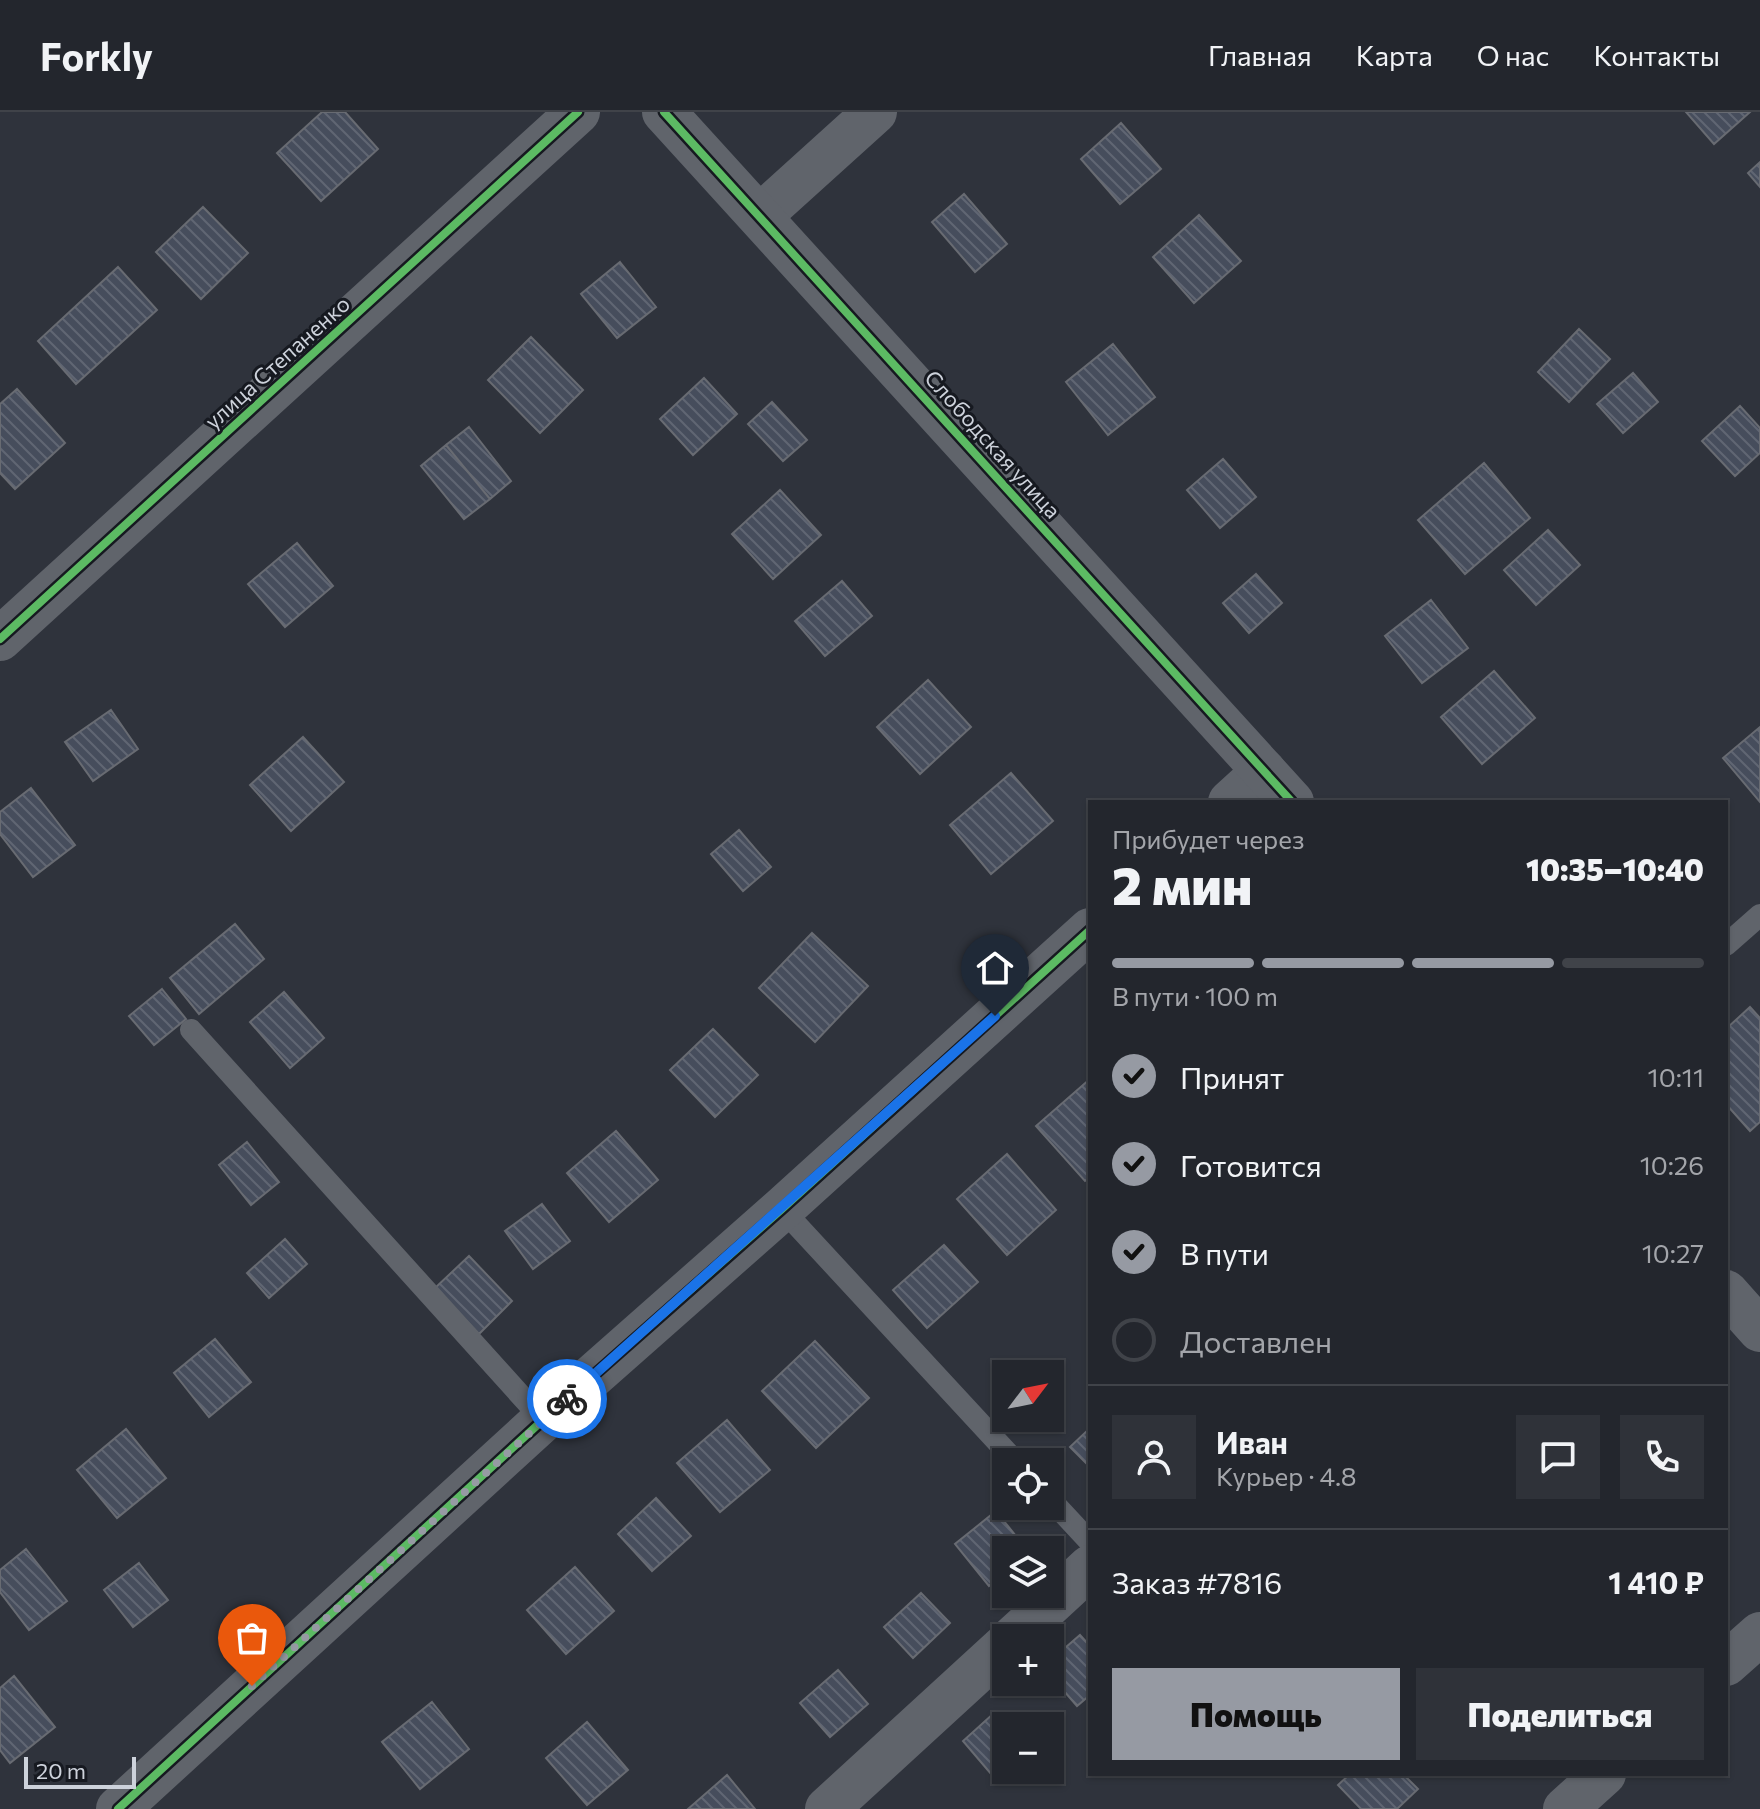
<!DOCTYPE html>
<html lang="ru">
<head>
<meta charset="utf-8">
<style>
	body { margin:0; font-family:Commissioner,sans-serif; background:#2f3239; color:#f1f3f6; height:100vh; display:flex; flex-direction:column; font-size:30px; white-space:nowrap }
	* { box-sizing:border-box; margin:0 }
	p { font-size:26px; color:#a3a5aa }
	.icon { flex:none; width:44px; height:44px; fill:none; stroke:currentColor; stroke-width:2; stroke-linecap:round; stroke-linejoin:round }
	.map { position:relative; flex:1; overflow:hidden }
	.sheet { position:absolute; left:1088px; top:688px; width:640px; height:976px; display:flex; flex-direction:column; background:#23262d; border-radius:0px; box-shadow:0 2px 6px #0004,0 0 0 2px #404349 }
	.sheet>* { flex:none }
	.needle { width:52px; rotate:58deg }
	.tools { position:absolute; left:992px; top:1248px; display:grid; gap:16px }
	.tools a { display:grid; place-items:center; width:72px; height:72px; border-radius:0px; background:#23262d; box-shadow:0 2px 6px #0004,0 0 0 2px #404349; font-size:40px }
	.scale { position:absolute; left:24px; bottom:20px; width:112px; box-sizing:border-box; padding-left:8px; border:4px solid #cdd2db; border-top:0; font-size:22px; line-height:28px; white-space:nowrap; color:#cdd2db; -webkit-text-stroke:6px #161920; paint-order:stroke }
	.pin { position:absolute; display:grid; place-items:center; width:68px; height:68px; color:#fff; margin:-82px -34px; border-radius:50% 50% 50% 0; rotate:-45deg; box-shadow:0 0 8px #0007 }
	.pin .icon { rotate:45deg }
	.courier { position:absolute; display:grid; place-items:center; width:80px; height:80px; margin:-40px; border:6px solid #1a73e8; border-radius:50%; background:#fff; color:#222; box-shadow:0 2px 10px #0007 }
	.summary em { font-style:normal; font-weight:800 }
	.summary div { display:flex; flex-direction:column-reverse }
	.summary { display:flex; align-items:center; justify-content:space-between; height:136px; padding:0 24px }
	h1 { font-size:52px; font-weight:800; line-height:60px }
	.bar { display:grid; grid-template-columns:repeat(4,1fr); gap:12px 8px; align-content:center; height:96px; padding:0 24px }
	.bar i { height:10px; border-radius:6px; background:#404349 }
	.bar .current { background:#969aa3 }
	.bar p { grid-column:span 4 }
	.line { display:flex; align-items:center; gap:20px; padding:0 24px; border-top:2px solid #404349 }
	.line div { flex:1 }
	.round { display:grid; place-items:center; flex:none; width:84px; height:84px; border-radius:0px; background:#2f3239 }
	ol { padding:0 24px; list-style:none }
	li { display:flex; align-items:center; gap:24px; height:88px }
	li p { margin-inline-start:auto }
	li .icon { padding:8px; border-radius:50%; background:#969aa3; color:#111; stroke-width:4 }
	li:last-child { color:#a3a5aa }
	li i { width:44px; height:44px; border:4px solid #404349; border-radius:50% }
	.cta { display:flex; gap:16px; margin-top:auto; padding:16px 24px }
	.cta a { flex:1; height:92px; border-radius:0px; background:#969aa3; color:#111; font-size:32px; font-weight:800; line-height:92px; text-align:center }
	.cta a+a { background:#2f3239; color:#f1f3f6 }
	header { display:flex; align-items:center; gap:48px; box-sizing:border-box; height:112px; padding:0 40px; background:#23262d; border-bottom:2px solid #404349 }
	header strong { font-size:38px }
	nav { display:flex; gap:44px; margin-inline-start:auto; font-size:28px }
	.map>svg:first-child { display:block }
	.building { fill:url(#building-back-hatch); stroke:#686b72; stroke-width:2 }
	.lines { fill:none; stroke-linecap:round; stroke-linejoin:round }
	.service { stroke:#60646b; stroke-width:22 }
	.minor { stroke:#60646b; stroke-width:44 }
	.tertiary { stroke:#60646b; stroke-width:44 }
	.cycleway-casing { stroke:#161920; stroke-width:13 }
	.cycleway { stroke:#5cba63; stroke-width:8 }
	.done { stroke:#969aa3; stroke-width:8; stroke-dasharray:0 14.4 }
	.route { stroke:#1a73e8; stroke-width:10 }
	.labels { text-anchor:middle; dominant-baseline:central; stroke-width:6; stroke-linejoin:round; paint-order:stroke }
	.street-label { font-size:22px; fill:#cdd2db; stroke:#161920 }
</style>
</head>
<body>
<header>
<strong>Forkly</strong>
<nav><a>Главная</a><a>Карта</a><a>О нас</a><a>Контакты</a></nav>
</header>
<div class="map">
<svg width="1760" height="1697" viewBox="0 0 1760 1697">
	<defs>
		<pattern id="building-back-hatch" width="6" height="6" patternUnits="userSpaceOnUse" patternTransform="scale(2)"><rect width="6" height="6" fill="#464d5c"/><path d="M-1 5l2 2M0 0l6 6M5-1l2 2" fill="none" stroke="#606673"/></pattern>
	</defs>
	<rect width="100%" height="100%" fill="#2f333c"/>
	<path class="building" d="M 322,0 L 345,0 L 378,37 L 321,89 L 277,41 Z
		M 1686,0 L 1750,0 L 1714,32 Z
		M 1121,11 L 1161,57 L 1120,92 L 1081,47 Z
		M 1760,50 L 1760,75 L 1748,61 Z
		M 964,82 L 1007,132 L 975,160 L 932,110 Z
		M 203,95 L 248,141 L 201,187 L 156,140 Z
		M 1199,103 L 1241,149 L 1194,191 L 1153,145 Z
		M 620,150 L 656,195 L 617,226 L 581,182 Z
		M 118,155 L 157,198 L 76,272 L 38,229 Z
		M 1579,217 L 1610,247 L 1569,290 L 1538,260 Z
		M 531,225 L 583,278 L 540,321 L 488,268 Z
		M 1113,232 L 1155,285 L 1108,323 L 1066,270 Z
		M 1633,261 L 1658,290 L 1623,321 L 1597,292 Z
		M 704,266 L 737,302 L 693,343 L 660,307 Z
		M 17,277 L 65,331 L 15,377 L 0,361 L 0,292 Z
		M 772,290 L 807,328 L 783,349 L 748,312 Z
		M 1740,294 L 1760,316 L 1760,341 L 1735,364 L 1702,329 Z
		M 469,315 L 511,369 L 490,387 L 446,333 Z
		M 446,333 L 490,387 L 464,407 L 421,354 Z
		M 1223,347 L 1256,385 L 1220,416 L 1187,378 Z
		M 1484,351 L 1530,406 L 1465,462 L 1418,408 Z
		M 780,378 L 821,423 L 773,467 L 732,422 Z
		M 1548,418 L 1580,453 L 1536,493 L 1504,458 Z
		M 297,431 L 333,474 L 285,515 L 248,472 Z
		M 1256,462 L 1282,491 L 1249,521 L 1223,491 Z
		M 842,469 L 872,504 L 825,544 L 795,509 Z
		M 1431,488 L 1468,536 L 1422,571 L 1385,524 Z
		M 1494,559 L 1535,606 L 1482,652 L 1441,605 Z
		M 928,568 L 971,615 L 920,662 L 877,615 Z
		M 111,598 L 138,637 L 93,669 L 65,630 Z
		M 1760,615 L 1760,690 L 1723,646 Z
		M 303,625 L 344,670 L 291,719 L 250,673 Z
		M 1011,661 L 1053,709 L 991,762 L 950,713 Z
		M 31,676 L 75,733 L 33,765 L 0,722 L 0,700 Z
		M 739,718 L 771,755 L 743,779 L 711,742 Z
		M 235,812 L 264,847 L 199,902 L 170,866 Z
		M 812,821 L 868,874 L 815,930 L 759,876 Z
		M 162,877 L 186,907 L 154,933 L 129,904 Z
		M 284,880 L 324,926 L 290,956 L 250,910 Z
		M 1750,895 L 1760,906 L 1760,1010 L 1750,1019 L 1726,992 L 1726,917 Z
		M 713,917 L 758,963 L 715,1005 L 670,958 Z
		M 1090,967 L 1090,1065 L 1085,1069 L 1036,1014 Z
		M 616,1019 L 658,1068 L 609,1110 L 567,1061 Z
		M 247,1030 L 279,1070 L 251,1093 L 219,1053 Z
		M 1007,1042 L 1056,1098 L 1007,1143 L 957,1087 Z
		M 542,1092 L 570,1129 L 533,1157 L 505,1119 Z
		M 285,1127 L 307,1152 L 269,1186 L 247,1161 Z
		M 944,1133 L 978,1170 L 927,1216 L 893,1178 Z
		M 469,1144 L 512,1189 L 479,1222 L 435,1176 Z
		M 215,1227 L 251,1270 L 209,1305 L 174,1261 Z
		M 815,1229 L 869,1286 L 816,1336 L 762,1279 Z
		M 727,1308 L 770,1358 L 720,1400 L 677,1351 Z
		M 1090,1316 L 1090,1355 L 1070,1335 Z
		M 126,1317 L 166,1366 L 117,1406 L 77,1358 Z
		M 656,1386 L 691,1424 L 652,1459 L 618,1422 Z
		M 996,1399 L 1027,1438 L 1006,1438 L 1006,1460 L 989,1474 L 955,1432 Z
		M 26,1437 L 67,1489 L 29,1518 L 0,1480 L 0,1458 Z
		M 139,1451 L 168,1488 L 133,1515 L 104,1478 Z
		M 575,1455 L 614,1499 L 566,1542 L 527,1498 Z
		M 921,1481 L 950,1511 L 913,1546 L 884,1515 Z
		M 1080,1523 L 1090,1534 L 1090,1583 L 1077,1594 L 1050,1563 L 1050,1549 Z
		M 838,1558 L 868,1592 L 830,1625 L 800,1591 Z
		M 14,1564 L 55,1615 L 10,1651 L 0,1638 L 0,1576 Z
		M 432,1590 L 469,1637 L 420,1677 L 382,1630 Z
		M 993,1602 L 1006,1617 L 1006,1651 L 992,1663 L 963,1629 Z
		M 587,1610 L 628,1658 L 587,1693 L 546,1646 Z
		M 1350,1662 L 1403,1662 L 1418,1677 L 1397,1697 L 1361,1697 L 1338,1673 Z
		M 727,1663 L 755,1697 L 688,1697 Z"/>
	<g class="lines">
		<path class="service" d="M 1726,833 L 1760,803
			M 191,918 L 543,1308
			M 782,1097 L 1016,1350
			M 1050,1387 L 1090,1430"/>
		<path class="minor" d="M 761,103 L 875,0
			M 0,527 L 578,0
			M 1230,690 L 1264,659
			M 1013,1526 L 1090,1455
			M 1726,1552 L 1760,1522
			M 118,1697 L 543,1308 L 782,1097 L 1090,818
			M 827,1697 L 1006,1533
			M 1565,1697 L 1604,1662"/>
		<path class="tertiary" d="M 664,0 L 1292,690
			M 1726,1180 L 1760,1218"/>
		<g class="cycleway-casing">
			<path id="cycleway" d="M 664,0 L 1292,690
				M 0,527 L 578,0
				M 118,1697 L 543,1308 L 782,1097 L 1090,818"/>
		</g>
		<use href="#cycleway" class="cycleway"/>
	</g>
	<g class="lines">
		<path class="done" d="M 252,1574 L 567,1287"/>
		<path class="route" d="M 567,1287 L 995,904"/>
	</g>
	<g class="labels">
		<g class="street-label">
			<text transform="translate(277 250) rotate(-42)">улица Степаненко</text>
			<text transform="translate(993 332) rotate(48)">Слободская улица</text>
		</g>
	</g>
</svg>
<div class="tools">
<a><svg class="needle" viewBox="-14 -14 28 28"><path d="M0-13l5 13h-10z" fill="#e53935"/><path d="M0 13l5-13h-10z" fill="#a3a5aa"/></svg></a>
<a><svg class="icon" aria-label="locate" viewBox="0 0 24 24"><circle cx="12" cy="12" r="6"/><path d="M12 2v4M12 18v4M2 12h4M18 12h4"/></svg></a>
<a><svg class="icon" aria-label="layers" viewBox="0 0 24 24"><path d="M12 4l9 5-9 5-9-5zM3 14l9 5 9-5"/></svg></a>
<a>+</a>
<a>−</a>
</div>
<div class="scale">20 m</div>
<div class="pin" style="left:252px;top:1574px;background:#ea580c"><svg class="icon" aria-label="bag" viewBox="0 0 24 24"><path d="M5 8h14l-1 12H6zM9 8a3 3 0 0 1 6 0"/></svg></div>
<div class="pin" style="left:995px;top:904px;background:#1f2937"><svg class="icon" aria-label="home" viewBox="0 0 24 24"><path d="M3 11l9-7 9 7M6 9v11h12V9"/></svg></div>
<div class="courier" style="left:567px;top:1287px"><svg class="icon" aria-label="bike" viewBox="0 0 24 24"><circle cx="6" cy="16" r="4"/><circle cx="18" cy="16" r="4"/><path d="M6 16l4-8h5l3 8M10 8l3 8H6M13 5h3"/></svg></div>
<section class="sheet">
<div class="summary"><div><h1>2 мин</h1><p>Прибудет через</p></div><em>10:35–10:40</em></div>
<div class="bar"><i class="current"></i><i class="current"></i><i class="current"></i><i></i><p>В пути · 100 m</p></div>
<ol>
<li><svg class="icon" aria-label="check" viewBox="0 0 24 24"><path d="M5 12l5 5 9-10"/></svg>Принят<p>10:11</p></li>
<li><svg class="icon" aria-label="check" viewBox="0 0 24 24"><path d="M5 12l5 5 9-10"/></svg>Готовится<p>10:26</p></li>
<li><svg class="icon" aria-label="check" viewBox="0 0 24 24"><path d="M5 12l5 5 9-10"/></svg>В пути<p>10:27</p></li>
<li><i></i>Доставлен</li>
</ol>
<div class="line" style="height:144px"><a class="round"><svg class="icon" aria-label="person" viewBox="0 0 24 24"><circle cx="12" cy="8" r="4"/><path d="M4 21q1-7 8-7t8 7"/></svg></a><div><b>Иван</b><p>Курьер · 4.8</p></div><a class="round"><svg class="icon" aria-label="chat" viewBox="0 0 24 24"><path d="M4 5h16v11H9l-5 4z"/></svg></a><a class="round"><svg class="icon" aria-label="phone" viewBox="0 0 24 24"><path d="M5 4h4l2 5-3 2q2 4 5 5l2-3 5 2v4C11 20 4 13 5 4z"/></svg></a></div>
<div class="line" style="height:104px"><div>Заказ #7816</div><b>1 410 ₽</b></div>
<div class="cta"><a>Помощь</a><a>Поделиться</a></div>
</section>
</div>
</body>
</html>
